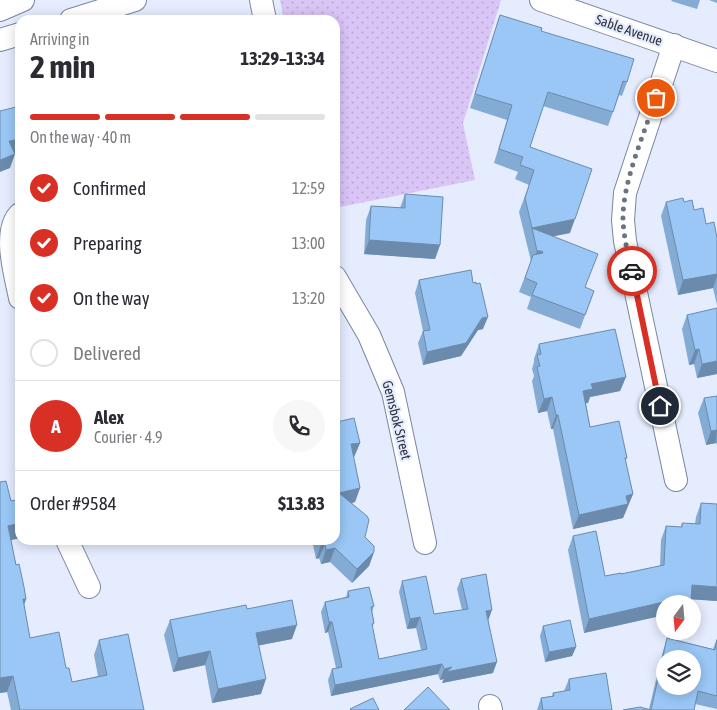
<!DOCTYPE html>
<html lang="en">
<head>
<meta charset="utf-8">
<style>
	body { margin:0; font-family:"Asap Condensed",sans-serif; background:#f7f7f7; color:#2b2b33; height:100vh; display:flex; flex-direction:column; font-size:19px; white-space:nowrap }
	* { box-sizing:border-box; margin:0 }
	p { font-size:16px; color:#7c7c81 }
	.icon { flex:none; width:28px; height:28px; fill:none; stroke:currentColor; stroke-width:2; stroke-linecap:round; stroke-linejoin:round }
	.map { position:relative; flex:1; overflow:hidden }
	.details { position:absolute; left:15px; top:15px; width:325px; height:530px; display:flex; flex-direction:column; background:#fff; border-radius:15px; box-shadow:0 2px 12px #0003 }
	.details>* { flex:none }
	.needle { width:32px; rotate:196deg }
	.buttons { position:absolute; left:656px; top:595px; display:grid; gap:10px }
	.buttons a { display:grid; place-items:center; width:45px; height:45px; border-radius:50%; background:#fff; box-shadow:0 2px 12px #0003; font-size:25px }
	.pin { position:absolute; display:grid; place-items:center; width:42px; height:42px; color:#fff; margin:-21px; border:2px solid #fff; border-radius:50%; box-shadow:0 1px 5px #0007 }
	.courier { position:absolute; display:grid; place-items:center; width:50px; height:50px; margin:-25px; border:4px solid #d93025; border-radius:50%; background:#fff; color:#222; box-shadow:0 1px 6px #0007 }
	.headline em { font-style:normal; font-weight:700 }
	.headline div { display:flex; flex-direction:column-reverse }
	.headline { display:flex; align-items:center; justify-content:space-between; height:85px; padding:0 15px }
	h1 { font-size:32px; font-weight:700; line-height:38px }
	.bar { display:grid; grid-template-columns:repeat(4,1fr); gap:8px 5px; align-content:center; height:60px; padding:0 15px }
	.bar i { height:6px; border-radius:4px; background:#e1e1e2 }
	.bar .selected { background:#d93025 }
	.bar p { grid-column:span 4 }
	.line { display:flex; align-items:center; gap:12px; padding:0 15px; border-top:1px solid #e1e1e2 }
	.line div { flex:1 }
	.round { display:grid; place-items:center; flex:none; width:52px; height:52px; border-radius:26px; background:#f7f7f7 }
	ol { padding:0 15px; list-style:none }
	li { display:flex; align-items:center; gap:15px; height:55px }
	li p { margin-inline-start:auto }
	li .icon { padding:5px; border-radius:50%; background:#d93025; color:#fff; stroke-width:4 }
	li:last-child { color:#7c7c81 }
	li i { width:28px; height:28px; border:2px solid #e1e1e2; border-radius:50% }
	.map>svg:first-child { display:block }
	.grass { fill:url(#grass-dots) }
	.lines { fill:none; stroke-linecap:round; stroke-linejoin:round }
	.minor-casing { stroke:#7b86a1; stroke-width:24 }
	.minor { stroke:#fff; stroke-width:22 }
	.wall { fill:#84abd4 }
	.shaded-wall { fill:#6c8bac }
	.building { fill:#9ac7f6; stroke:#6c8bac; fill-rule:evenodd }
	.done { stroke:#6d7381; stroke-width:5; stroke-dasharray:0 9 }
	.route { stroke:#d93025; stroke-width:6 }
	.labels { text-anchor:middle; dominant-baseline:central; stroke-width:4.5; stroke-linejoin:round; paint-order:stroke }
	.street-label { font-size:14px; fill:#2d323d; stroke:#e4ecfe }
</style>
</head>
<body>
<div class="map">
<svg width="717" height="710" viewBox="0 0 717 710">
	<defs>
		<pattern id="grass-dots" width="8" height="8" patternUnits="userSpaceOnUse" patternTransform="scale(1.25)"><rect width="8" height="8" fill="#dac5f7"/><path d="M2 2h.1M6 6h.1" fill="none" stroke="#bbaad5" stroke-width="1.8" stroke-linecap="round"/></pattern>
	</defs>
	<rect width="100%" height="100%" fill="#e4ecfe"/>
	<path class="grass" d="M 280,0 L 501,0 L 463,123 L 475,180 L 335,208 L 335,20 L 284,20 Z"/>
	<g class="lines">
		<g class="minor-casing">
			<path id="minor" d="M 261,0 L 265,20
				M 541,0 L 717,61
				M 0,10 L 23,0
				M 71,20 L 135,0
				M 0,40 L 20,34
				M 674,45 L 625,193 L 623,220 L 625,241 L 676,480
				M 20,214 C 2,231 16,277 20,298
				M 335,277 L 369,335 L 393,392 L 425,543
				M 67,540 L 89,587
				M 490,706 L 491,710"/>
		</g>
		<use href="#minor" class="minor"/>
	</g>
	<path class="wall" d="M 672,0 L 700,0 L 697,9 L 671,1 Z
		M 709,0 L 717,0 L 717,3 Z
		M 500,15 L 541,31 L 627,82 L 622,96 L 619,95 L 608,126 L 543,106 L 530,147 L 570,233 L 553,236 L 585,288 L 594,291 L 580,329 L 527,309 L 531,297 L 519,292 L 531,261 L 519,212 L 529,185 L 515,179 L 518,172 L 494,163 L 507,120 L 470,108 Z
		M 405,194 L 440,245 L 435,259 L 364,254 L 366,220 L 371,206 L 400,208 Z
		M 666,202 L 684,202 L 694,210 L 706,224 L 717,238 L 717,305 L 713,288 L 678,295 L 661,216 Z
		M 419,280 L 483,329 L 478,330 L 461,356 L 423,365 L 418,343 L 423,331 L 415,293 Z
		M 687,315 L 717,374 L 697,378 L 694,364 L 689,365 L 682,329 Z
		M 539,344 L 626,377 L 620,391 L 590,397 L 588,403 L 586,403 L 590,427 L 627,458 L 625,461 L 633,494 L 623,518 L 573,529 L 553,429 L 551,429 L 547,411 L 538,413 L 532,381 L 534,376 L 532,369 L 534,362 L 534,359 Z
		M 717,396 L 717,445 L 716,443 L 706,445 L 698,413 L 704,398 Z
		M 335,412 L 337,422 L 360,443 L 354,457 L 353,457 L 360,488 L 355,502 L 352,503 L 365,537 L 374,552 L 369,566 L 352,583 L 330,562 L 321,564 L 319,558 L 316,559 L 312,540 L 335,540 Z
		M 0,482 L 11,501 L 20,499 L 20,538 L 11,540 L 16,565 L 26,599 L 24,605 L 30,638 L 66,668 L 72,682 L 98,676 L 94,655 L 99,640 L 144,710 L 11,710 L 7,692 L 0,693 Z
		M 701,503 L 717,504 L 717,601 L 691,599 L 690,604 L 665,604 L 663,615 L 584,633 L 568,550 L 573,536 L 605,576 L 621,574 L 660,566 L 661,540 L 666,526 L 681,527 L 682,523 L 695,524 L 696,517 Z
		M 461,579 L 488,620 L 493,673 L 442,683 L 444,679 L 440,680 L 438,674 L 331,696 L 328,680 L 332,669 L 336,668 L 328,632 L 325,633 L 321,612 L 325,602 L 346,597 L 348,591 L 374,606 L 372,612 L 374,623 L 372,628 L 379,659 L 421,650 L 416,628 L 407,629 L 399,592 L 402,581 L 434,614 L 462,610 L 457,589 Z
		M 247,609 L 292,639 L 259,645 L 261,694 L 212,703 L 205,665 L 173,672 L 164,635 L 170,620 Z
		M 543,626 L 576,647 L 572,656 L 545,662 L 540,636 Z
		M 667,638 L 713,649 L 717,638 L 717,709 L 695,704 L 694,710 L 649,709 L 663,651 Z
		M 569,679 L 612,710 L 537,710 L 541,698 L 552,696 L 553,693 L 564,691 Z"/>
	<path class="shaded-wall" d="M 20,139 L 20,152 L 4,156 L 9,141 Z
		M 15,154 L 10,168 L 0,172 L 0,160 Z
		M 575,219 L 570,233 L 535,240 L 532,228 L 527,242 L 532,228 Z
		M 369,240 L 440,245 L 435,259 L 364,254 Z
		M 537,251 L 542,251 L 537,266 L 532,265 Z
		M 717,274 L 717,277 L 713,288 L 678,295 L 683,280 Z
		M 488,317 L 483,329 L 478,330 L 461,356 L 423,365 L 427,352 L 482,318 Z
		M 699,349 L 694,364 L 689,365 L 695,350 Z
		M 717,361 L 717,374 L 697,378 L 702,364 Z
		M 626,377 L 620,391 L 590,397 L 588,403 L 578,405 L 583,391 L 591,384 Z
		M 552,397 L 547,411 L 538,413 L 544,399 Z
		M 556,415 L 558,415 L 553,429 L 551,429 Z
		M 717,430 L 716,443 L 706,445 L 711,431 Z
		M 360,443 L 354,457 L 345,458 L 351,444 Z
		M 360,488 L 355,502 L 335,507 L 339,493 Z
		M 633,494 L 623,518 L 573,529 L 579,515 L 626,496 Z
		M 20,523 L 20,538 L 2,542 L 8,526 Z
		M 325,544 L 319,558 L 316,559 L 321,545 Z
		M 335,548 L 330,562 L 321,564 L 326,550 Z
		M 374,552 L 369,566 L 352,583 L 357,569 Z
		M 692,585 L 717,587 L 717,601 L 687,599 Z
		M 23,599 L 26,599 L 21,614 Z
		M 668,601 L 691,602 L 690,604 L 665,604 L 665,615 L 584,633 L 589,619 Z
		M 492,610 L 488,621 L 486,611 Z
		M 420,617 L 416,628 L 407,629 L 410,619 Z
		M 329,622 L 332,622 L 328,632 L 325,633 Z
		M 297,625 L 292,639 L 251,647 L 256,633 Z
		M 576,647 L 572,656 L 545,662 L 549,652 Z
		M 210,651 L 205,665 L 173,672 L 178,658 Z
		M 497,662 L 493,673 L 442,683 L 444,679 L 440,680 L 444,669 L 452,667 Z
		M 442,664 L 438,674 L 331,696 L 335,685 Z
		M 13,676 L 7,692 L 0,693 L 0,678 Z
		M 266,679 L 261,694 L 212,703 L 218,689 Z"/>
	<path class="building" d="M 500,15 L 542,28 L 541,31 L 634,59 L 627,82 L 623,81 L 613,112 L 548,92 L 530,147 L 592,169 L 575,219 L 532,228 L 525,198 L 534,170 L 520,165 L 523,157 L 499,149 L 512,105 L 475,94 Z
		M 230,16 L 231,20 L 219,20 Z
		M 20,106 L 20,139 L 9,141 L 15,154 L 0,160 L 0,111 Z
		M 405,194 L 443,197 L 440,245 L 369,240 L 371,206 L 405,208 Z
		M 683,198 L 684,202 L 692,200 L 694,210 L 703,208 L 706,224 L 714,222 L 717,238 L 717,274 L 683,280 L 666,202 Z
		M 532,228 L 598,254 L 585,287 L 594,291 L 585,315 L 532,295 L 537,283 L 525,278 L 533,255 L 543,253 L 542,251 L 537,251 Z
		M 471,270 L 473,283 L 476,282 L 476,284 L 480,283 L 488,317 L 482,318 L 466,343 L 427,352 L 423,331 L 430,330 L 419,280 Z
		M 717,308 L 717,361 L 702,364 L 699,349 L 695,350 L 687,315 Z
		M 615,329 L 626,377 L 591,384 L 593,389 L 583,391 L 590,427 L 619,421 L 627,458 L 625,458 L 633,494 L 626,496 L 628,504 L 579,515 L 558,415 L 556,415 L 552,397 L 544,399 L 537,367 L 540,366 L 537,355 L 541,354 L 539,344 Z
		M 717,396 L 717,430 L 711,431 L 704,398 Z
		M 335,412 L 337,422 L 354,418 L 360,443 L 351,444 L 360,488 L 339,493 L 367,516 L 369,520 L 365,537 L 374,546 L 374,552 L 357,569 L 335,548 L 326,550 L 325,544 L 321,545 L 320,540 L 335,540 L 335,490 L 337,491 L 335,482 Z
		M 6,481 L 11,501 L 20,499 L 20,523 L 8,526 L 16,565 L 19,564 L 24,587 L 26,599 L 23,599 L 30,638 L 59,632 L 66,668 L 69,668 L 72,682 L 107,675 L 99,640 L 128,634 L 144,710 L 20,710 L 13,676 L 0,678 L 0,482 Z
		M 701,503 L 717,504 L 717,587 L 692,585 L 691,602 L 668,601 L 589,619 L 573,536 L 596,531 L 605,576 L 621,573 L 621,574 L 664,565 L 666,526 L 682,527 L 682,523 L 700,524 Z
		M 486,574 L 492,610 L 486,611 L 497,662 L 446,672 L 452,667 L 444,669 L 442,664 L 335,685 L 332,669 L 342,667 L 332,622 L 329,622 L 325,602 L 349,597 L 348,591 L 369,587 L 374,606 L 371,607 L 374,623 L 372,624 L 379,659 L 427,649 L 420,617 L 410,619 L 402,581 L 426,576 L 434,614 L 468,609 L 461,579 Z
		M 292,600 L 297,625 L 256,633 L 266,679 L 218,689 L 210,651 L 178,658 L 170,620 L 246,605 L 247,609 Z
		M 570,620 L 576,647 L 549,652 L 543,626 Z
		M 667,638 L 715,650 L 717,640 L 717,696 L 698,691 L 694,710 L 623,710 L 640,707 L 651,710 ZM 665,659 L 692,659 L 692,686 L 665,686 Z
		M 606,673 L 612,710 L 543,710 L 541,698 L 554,696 L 553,693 L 570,690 L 569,679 Z
		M 428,687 L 450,710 L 404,710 Z
		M 373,698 L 379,710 L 351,710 L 350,709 Z"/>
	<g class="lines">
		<path class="done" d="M 632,271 C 628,255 624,238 623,221 C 622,183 644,134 656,98"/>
		<path class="route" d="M 632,271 L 660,406"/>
	</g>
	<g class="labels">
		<g class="street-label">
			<text transform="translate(629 30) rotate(19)">Sable Avenue</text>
			<text transform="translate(397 420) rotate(76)">Gemsbok Street</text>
		</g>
	</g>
</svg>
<div class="buttons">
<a><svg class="needle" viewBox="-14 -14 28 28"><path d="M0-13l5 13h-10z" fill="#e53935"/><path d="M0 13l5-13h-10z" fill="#7c7c81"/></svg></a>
<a><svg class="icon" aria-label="layers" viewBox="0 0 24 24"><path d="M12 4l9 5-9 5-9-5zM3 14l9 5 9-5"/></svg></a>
</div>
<div class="pin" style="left:656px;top:98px;background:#ea580c"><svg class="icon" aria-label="bag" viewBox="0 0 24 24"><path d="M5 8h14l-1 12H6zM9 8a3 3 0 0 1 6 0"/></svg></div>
<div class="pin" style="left:660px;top:406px;background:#1f2937"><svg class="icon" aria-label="home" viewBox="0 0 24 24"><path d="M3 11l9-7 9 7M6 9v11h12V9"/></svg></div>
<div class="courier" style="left:632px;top:271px"><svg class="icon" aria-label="car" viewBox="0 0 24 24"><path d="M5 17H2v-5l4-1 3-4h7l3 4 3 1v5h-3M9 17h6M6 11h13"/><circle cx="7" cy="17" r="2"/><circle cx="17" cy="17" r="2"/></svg></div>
<section class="details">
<div class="headline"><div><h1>2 min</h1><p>Arriving in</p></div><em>13:29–13:34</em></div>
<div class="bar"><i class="selected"></i><i class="selected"></i><i class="selected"></i><i></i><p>On the way · 40 m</p></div>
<ol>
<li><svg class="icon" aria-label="check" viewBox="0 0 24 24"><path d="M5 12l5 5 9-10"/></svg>Confirmed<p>12:59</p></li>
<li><svg class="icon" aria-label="check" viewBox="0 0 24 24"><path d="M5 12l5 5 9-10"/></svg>Preparing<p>13:00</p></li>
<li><svg class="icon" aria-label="check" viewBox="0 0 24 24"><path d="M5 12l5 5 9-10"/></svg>On the way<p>13:20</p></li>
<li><i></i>Delivered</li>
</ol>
<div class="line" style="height:90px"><b class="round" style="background:#d93025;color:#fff">A</b><div><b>Alex</b><p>Courier · 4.9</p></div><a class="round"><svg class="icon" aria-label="phone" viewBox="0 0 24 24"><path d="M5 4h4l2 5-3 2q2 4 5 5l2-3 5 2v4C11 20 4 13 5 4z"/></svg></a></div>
<div class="line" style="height:65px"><div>Order #9584</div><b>$13.83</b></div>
</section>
</div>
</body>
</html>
